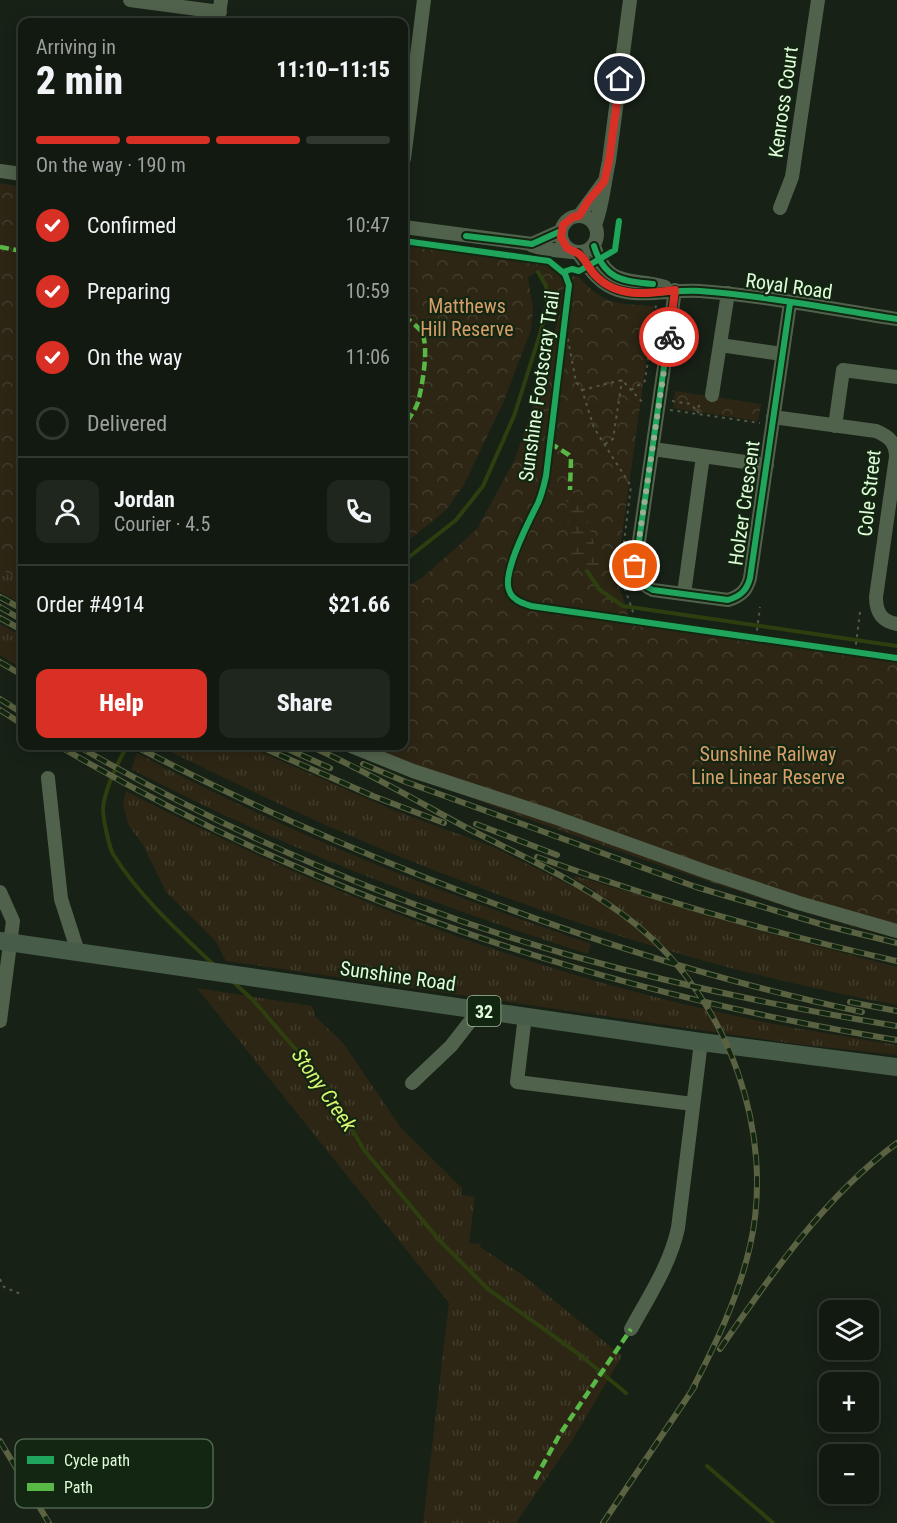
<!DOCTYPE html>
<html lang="en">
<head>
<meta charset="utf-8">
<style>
	body { margin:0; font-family:"Roboto Condensed",sans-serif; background:#1e261e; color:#f1f3f6; height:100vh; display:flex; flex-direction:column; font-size:22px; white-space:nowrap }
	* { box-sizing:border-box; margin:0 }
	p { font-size:20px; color:#9ca09f }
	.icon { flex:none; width:33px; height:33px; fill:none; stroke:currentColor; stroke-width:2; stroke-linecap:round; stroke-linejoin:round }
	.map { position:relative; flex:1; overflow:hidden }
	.details { position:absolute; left:18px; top:18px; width:390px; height:732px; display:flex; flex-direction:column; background:#111910; border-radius:12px; box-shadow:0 3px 15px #0003,0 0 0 2px #303830 }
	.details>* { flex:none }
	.controls { position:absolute; left:819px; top:1300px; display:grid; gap:12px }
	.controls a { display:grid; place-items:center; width:60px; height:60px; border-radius:12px; background:#111910; box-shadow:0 3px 15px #0003,0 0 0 2px #303830; font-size:30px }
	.pin { position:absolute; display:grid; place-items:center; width:51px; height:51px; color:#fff; margin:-26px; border:3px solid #fff; border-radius:50%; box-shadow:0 2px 6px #0007 }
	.courier { position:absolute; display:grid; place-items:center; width:60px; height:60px; margin:-30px; border:4px solid #d93025; border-radius:50%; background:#fff; color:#222; box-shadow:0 2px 8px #0007 }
	.overview em { font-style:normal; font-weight:800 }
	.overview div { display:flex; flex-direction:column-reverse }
	.overview { display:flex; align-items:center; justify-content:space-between; height:102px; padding:0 18px }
	h1 { font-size:39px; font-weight:800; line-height:45px }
	.bar { display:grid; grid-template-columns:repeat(4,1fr); gap:9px 6px; align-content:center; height:72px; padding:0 18px }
	.bar i { height:8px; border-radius:4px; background:#303830 }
	.bar .selected { background:#d93025 }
	.bar p { grid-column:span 4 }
	.line { display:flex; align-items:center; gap:15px; padding:0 18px; border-top:2px solid #303830 }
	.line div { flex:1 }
	.round { display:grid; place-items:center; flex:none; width:63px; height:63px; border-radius:12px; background:#1e261e }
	ol { padding:0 18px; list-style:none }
	li { display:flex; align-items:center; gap:18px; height:66px }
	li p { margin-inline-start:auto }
	li .icon { padding:6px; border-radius:50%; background:#d93025; color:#fff; stroke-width:4 }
	li:last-child { color:#9ca09f }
	li i { width:33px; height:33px; border:3px solid #303830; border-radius:50% }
	.cta { display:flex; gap:12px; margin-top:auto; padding:12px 18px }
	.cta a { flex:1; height:69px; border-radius:12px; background:#d93025; color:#fff; font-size:24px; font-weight:800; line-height:69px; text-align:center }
	.cta a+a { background:#1e261e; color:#f1f3f6 }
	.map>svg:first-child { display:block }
	.grass { fill:url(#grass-tufts) }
	.forest { fill:url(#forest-crowns) }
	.wetland { fill:url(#wetland-marsh) }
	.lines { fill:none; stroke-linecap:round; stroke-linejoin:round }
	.stream { stroke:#2d3f0f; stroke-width:4 }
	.path { stroke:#525843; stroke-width:2; stroke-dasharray:3 4.5; stroke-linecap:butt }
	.minor { stroke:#51624c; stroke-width:14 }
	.major { stroke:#485d49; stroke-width:18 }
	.rail-casing { stroke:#5a6241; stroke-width:6 }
	.rail { stroke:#132611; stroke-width:4; stroke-dasharray:11; stroke-linecap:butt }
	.quiet { stroke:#58b947; stroke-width:4.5; stroke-dasharray:9 4.5; stroke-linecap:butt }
	.cycleway-casing { stroke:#132611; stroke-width:10 }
	.cycleway { stroke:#20a55d; stroke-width:6 }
	.done { stroke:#99af95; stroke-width:6; stroke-dasharray:0 10.8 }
	.route { stroke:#d93025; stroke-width:8 }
	.labels { text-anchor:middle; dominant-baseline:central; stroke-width:4.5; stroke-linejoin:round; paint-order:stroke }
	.shield { fill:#132611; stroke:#a2bc9d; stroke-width:1.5 }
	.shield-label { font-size:18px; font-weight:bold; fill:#dffcd9 }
	.street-label { font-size:20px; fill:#dffcd9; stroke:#132611 }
	.park-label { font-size:20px; fill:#d89e6a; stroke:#132611 }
	.water-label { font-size:21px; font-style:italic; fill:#dbf46f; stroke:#132611 }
	.key { fill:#132611; stroke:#50664d; stroke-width:1.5 }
	.key-label { font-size:16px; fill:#dffcd9 }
</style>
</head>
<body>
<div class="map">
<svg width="897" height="1523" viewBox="0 0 897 1523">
	<defs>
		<pattern id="grass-tufts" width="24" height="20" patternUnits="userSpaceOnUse" patternTransform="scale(1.5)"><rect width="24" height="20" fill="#2d2615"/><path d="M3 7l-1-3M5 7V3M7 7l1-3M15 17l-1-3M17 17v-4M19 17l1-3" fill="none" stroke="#413c2b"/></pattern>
		<pattern id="forest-crowns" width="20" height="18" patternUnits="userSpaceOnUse" patternTransform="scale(1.5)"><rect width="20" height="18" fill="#2d2615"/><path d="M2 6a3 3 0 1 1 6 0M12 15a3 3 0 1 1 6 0" fill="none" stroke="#413c2b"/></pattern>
		<pattern id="wetland-marsh" width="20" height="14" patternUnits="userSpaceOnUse" patternTransform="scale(1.5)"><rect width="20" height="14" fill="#2d2615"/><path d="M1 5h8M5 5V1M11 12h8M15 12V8" fill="none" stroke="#413c2b"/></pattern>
	</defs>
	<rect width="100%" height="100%" fill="#172116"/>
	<path class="grass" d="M 0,569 L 22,582 L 22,604 L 0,592 Z
		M 0,624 L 22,636 L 22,669 L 0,655 Z
		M 158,746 L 247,746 L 393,810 L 491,846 L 570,885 L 599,893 L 574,879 L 575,876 L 764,932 L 897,967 L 897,1005 C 717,972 541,916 372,845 C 300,815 229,780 158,746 Z
		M 137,753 C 282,831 436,891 591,944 L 588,954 C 428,903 280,847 131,769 Z
		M 126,791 C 323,893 532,974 750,1019 C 798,1029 848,1037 897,1045 L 897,1055 L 804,1045 L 226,961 L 216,942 L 166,892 L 144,847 L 128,824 L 123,804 Z
		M 197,988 L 312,1006 L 315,1016 L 343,1043 L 402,1129 L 462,1188 L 461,1195 L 475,1197 L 469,1243 L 481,1244 L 480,1247 L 524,1276 L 622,1356 L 573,1439 L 516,1523 L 423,1523 L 449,1303 Z"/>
	<path class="forest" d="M 0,183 L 22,187 L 22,582 L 0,569 Z
		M 404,243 L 545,263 C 558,269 566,277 566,292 L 545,445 L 552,448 L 565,336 L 572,292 L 570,281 L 572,276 L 579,277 C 603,305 620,304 654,306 L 616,578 L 629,615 L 897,653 L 897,938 C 834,923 772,902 710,882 C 583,840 458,794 334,746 L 404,746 L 404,588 L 422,578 L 477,529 L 515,459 L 541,383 L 560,312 L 539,271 L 528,277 L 533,309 L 531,330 L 503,403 L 464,485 L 446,510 L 404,544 Z
		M 675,391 L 761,404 L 758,421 L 673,408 Z"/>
	<path class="wetland" d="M 566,493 L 579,494 L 603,573 L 570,569 Z"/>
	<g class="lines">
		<path class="stream" d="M 404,561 L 456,520 L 483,486 L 514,416 L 541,331 L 547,304 L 546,286 L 538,272
			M 587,571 L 600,590 L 623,606 L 897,646
			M 127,746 C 118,762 104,791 103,809 C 103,818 109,847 113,854 C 139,896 179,932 215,966
			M 232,981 L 253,1000 L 316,1073 L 338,1105 L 364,1150 L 440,1241 L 488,1289 L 580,1355 L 626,1393
			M 707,1466 L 773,1523"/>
		<path class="path" d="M 565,324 L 576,382 L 582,390 L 594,428 L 631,486 L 620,574
			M 582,390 L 622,380 L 645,405
			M 631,390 L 645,381 L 656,305
			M 672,401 L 691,404 L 696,410
			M 670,410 L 760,423
			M 699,413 L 696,410 L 702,402
			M 605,444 L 613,439 L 622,380
			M 620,574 L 636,621
			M 756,638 L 760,607
			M 855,652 L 860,612
			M 0,1279 L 4,1287 L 23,1295"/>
		<path class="minor" d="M 130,0 L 220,12
			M 218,22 L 221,0
			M 404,159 L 424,0
			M 0,171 L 22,174
			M 780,208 L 792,177 L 818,0
			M561 234a18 18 0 1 1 36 0a18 18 0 1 1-36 0Z
			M 579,216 L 604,182
			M 595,225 C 603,204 604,183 609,161 L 630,0
			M 404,227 L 532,244 L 561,231
			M 531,245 L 544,249 L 572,252
			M 594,246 C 608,289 630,277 665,287
			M 578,253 C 589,268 599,284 618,290 C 644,298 673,289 700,291 C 766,296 832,309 897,319
			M 675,290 L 636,562 C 635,575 641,585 653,590 L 728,600 C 741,596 747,590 750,578 L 790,303
			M 720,345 L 782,354
			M 712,395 L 728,293
			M 773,417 L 876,431 C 888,436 896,442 896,457 L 876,597 C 876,612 881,621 897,624
			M 835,426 L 843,370 L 897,377
			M 653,449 L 767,465
			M 684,594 L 703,456
			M 351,746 L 413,771 L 551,816 L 707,872 L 799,903 L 897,931
			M 48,778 L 61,899 L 78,952
			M 0,892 L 13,921 L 0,1021
			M 525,1016 L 517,1082 L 693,1104
			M 412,1083 L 451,1046 L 479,1010
			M 631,1329 C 649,1296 670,1265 678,1228 L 701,1042"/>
		<path class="major" d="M 0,941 L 701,1042 L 897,1067"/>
		<g class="rail-casing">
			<path id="rail" d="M 0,597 L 22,609
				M 0,607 L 22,620
				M 0,618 L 22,630
				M 0,662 L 22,675
				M 0,699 L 22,713
				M 0,710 L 22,724
				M 59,746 C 319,899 600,992 897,1040
				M 78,746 C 227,833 403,908 569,955 C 677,985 787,1008 897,1026
				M 135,746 C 228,795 326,838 424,877 C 567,933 711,980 862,1012
				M 259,746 L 373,796 L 444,823
				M 281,746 L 330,768
				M 310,746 C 364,770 415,800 467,828 C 525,858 588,885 639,927 C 728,1001 776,1133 750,1246 C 738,1299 715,1345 691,1392
				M 363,764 L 406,782 L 696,887 L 827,926 L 897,943
				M 476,824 L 557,855
				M 537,857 C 653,899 776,934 897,961
				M 850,1002 L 897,1011
				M 720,1349 C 771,1275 824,1197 897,1143
				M 0,1441 L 49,1523
				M 603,1523 L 695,1386"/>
		</g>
		<use href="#rail" class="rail"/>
		<path class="quiet" d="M 0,247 L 22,251
			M 404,316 C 409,320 417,326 421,331 C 430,344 422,387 418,402 C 415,411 409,418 404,426
			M 550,443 L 569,455 L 571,459 L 570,490
			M 535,1479 L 560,1434 L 631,1329"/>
		<g class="cycleway-casing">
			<path id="cycleway" d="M 466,236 L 532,244 L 561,231
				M 404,241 L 549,261 L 565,274 L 569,285 L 546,476 C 544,485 542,494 538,503 C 529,521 502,572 509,590 C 512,600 522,603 531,606 L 897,658
				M 594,246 C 604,279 621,281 653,284
				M 578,253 C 589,268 599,284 618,290 C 644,298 673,289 700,291 C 766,296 832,309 897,319
				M 563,272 L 572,269 L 579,271 L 615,250 L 619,221
				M 675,290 L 636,562 C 635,575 641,585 653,590 L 728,600 C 741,596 747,590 750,578 L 790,303"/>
		</g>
		<use href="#cycleway" class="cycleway"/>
	</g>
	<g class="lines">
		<path class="done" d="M 635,566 L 669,337"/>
		<path class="route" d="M 620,79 L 609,161 L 604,182 L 588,201 L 579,216 L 573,217 L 563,225 L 561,237 L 567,248 C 570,250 576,252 579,254 C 586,259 589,270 596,276 C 617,298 648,294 675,290 L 669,337"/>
	</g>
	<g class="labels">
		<rect class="shield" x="467.5" y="996" width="33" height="30" rx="4.5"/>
		<g class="shield-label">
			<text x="484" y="1011">32</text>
		</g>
		<g class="street-label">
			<text transform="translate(783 102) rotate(-82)">Kenross Court</text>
			<text transform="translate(789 286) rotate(8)">Royal Road</text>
			<text transform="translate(539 386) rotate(-82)">Sunshine Footscray Trail</text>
			<text transform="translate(869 493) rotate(-84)">Cole Street</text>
			<text transform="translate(744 503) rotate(-82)">Holzer Crescent</text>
			<text transform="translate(398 976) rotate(8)">Sunshine Road</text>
		</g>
		<g class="park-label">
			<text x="467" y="306">Matthews<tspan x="467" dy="23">Hill Reserve</tspan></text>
			<text x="768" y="754">Sunshine Railway<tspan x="768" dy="23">Line Linear Reserve</tspan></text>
		</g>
		<g class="water-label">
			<text transform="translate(324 1090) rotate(55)">Stony Creek</text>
		</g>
	</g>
	<rect x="15" y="1439" width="198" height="69" rx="9" class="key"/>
	<rect x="27" y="1456" width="27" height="8" fill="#20a55d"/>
	<rect x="27" y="1483" width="27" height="8" fill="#58b947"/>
	<g class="key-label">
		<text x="64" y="1466">Cycle path</text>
		<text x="64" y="1493">Path</text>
	</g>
</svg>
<div class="controls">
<a><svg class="icon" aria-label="layers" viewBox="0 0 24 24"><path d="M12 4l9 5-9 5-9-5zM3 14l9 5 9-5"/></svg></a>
<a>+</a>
<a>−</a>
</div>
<div class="pin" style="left:635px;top:566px;background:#ea580c"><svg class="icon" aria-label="bag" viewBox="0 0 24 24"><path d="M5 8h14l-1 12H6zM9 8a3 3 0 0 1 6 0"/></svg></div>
<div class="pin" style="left:620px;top:79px;background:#1f2937"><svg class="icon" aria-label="home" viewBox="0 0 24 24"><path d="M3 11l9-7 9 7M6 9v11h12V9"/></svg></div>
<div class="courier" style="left:669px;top:337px"><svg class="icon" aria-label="bike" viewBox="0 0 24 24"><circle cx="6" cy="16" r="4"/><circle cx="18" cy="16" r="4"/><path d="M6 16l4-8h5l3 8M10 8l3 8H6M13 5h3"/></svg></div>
<section class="details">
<div class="overview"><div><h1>2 min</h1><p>Arriving in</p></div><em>11:10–11:15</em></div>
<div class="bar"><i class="selected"></i><i class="selected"></i><i class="selected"></i><i></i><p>On the way · 190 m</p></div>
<ol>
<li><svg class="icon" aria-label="check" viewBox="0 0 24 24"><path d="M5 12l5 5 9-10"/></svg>Confirmed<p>10:47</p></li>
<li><svg class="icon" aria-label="check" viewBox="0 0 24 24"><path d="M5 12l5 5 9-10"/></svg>Preparing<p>10:59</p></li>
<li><svg class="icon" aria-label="check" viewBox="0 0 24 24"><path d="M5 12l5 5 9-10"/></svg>On the way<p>11:06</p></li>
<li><i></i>Delivered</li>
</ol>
<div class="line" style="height:108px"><a class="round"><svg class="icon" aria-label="person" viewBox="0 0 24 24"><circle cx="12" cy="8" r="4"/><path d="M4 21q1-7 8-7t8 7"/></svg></a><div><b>Jordan</b><p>Courier · 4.5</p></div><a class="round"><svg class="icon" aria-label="phone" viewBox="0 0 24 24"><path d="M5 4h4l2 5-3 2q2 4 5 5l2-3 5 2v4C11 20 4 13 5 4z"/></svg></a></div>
<div class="line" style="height:78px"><div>Order #4914</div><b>$21.66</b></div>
<div class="cta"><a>Help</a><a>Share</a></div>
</section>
</div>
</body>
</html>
